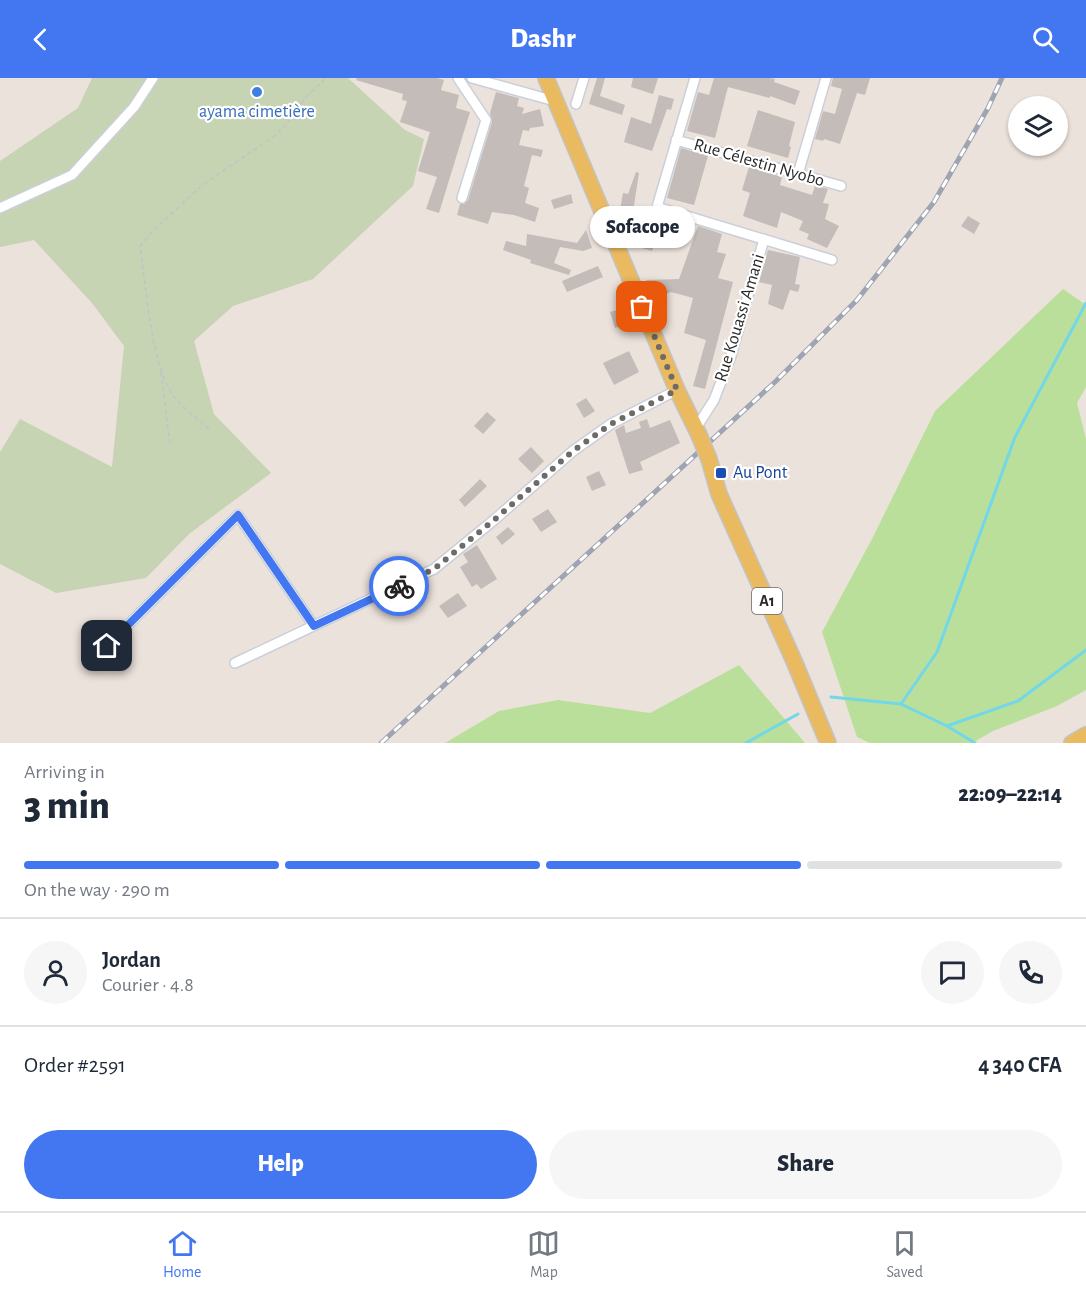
<!DOCTYPE html>
<html lang="en">
<head>
<meta charset="utf-8">
<style>
	body { margin:0; font-family:"Alegreya Sans",sans-serif; background:#f6f6f7; color:#1f2937; height:100vh; display:flex; flex-direction:column; font-size:22px; white-space:nowrap }
	* { box-sizing:border-box; margin:0 }
	p { font-size:20px; color:#747a83 }
	.icon { flex:none; width:33px; height:33px; fill:none; stroke:currentColor; stroke-width:2; stroke-linecap:round; stroke-linejoin:round }
	.map { position:relative; height:665px; overflow:hidden }
	.side { display:flex; flex-direction:column; background:#fff; flex:1 }
	.side>* { flex:none }
	.tools { position:absolute; left:1008px; top:18px; display:grid; gap:12px }
	.tools a { display:grid; place-items:center; width:60px; height:60px; border-radius:50%; background:#fff; box-shadow:0 2px 4px #0004; font-size:30px }
	.pin { position:absolute; display:grid; place-items:center; width:51px; height:51px; color:#fff; margin:-26px; border-radius:12px; box-shadow:0 3px 9px #0006 }
	.courier { position:absolute; display:grid; place-items:center; width:60px; height:60px; margin:-30px; border:4px solid #4277f1; border-radius:50%; background:#fff; color:#222; box-shadow:0 2px 8px #0007 }
	.bubble { position:absolute; height:42px; border-radius:21px; background:#fff; box-shadow:0 2px 4px #0004; font-size:20px; font-weight:800; line-height:42px; text-align:center }
	.summary em { font-style:normal; font-weight:800 }
	.summary div { display:flex; flex-direction:column-reverse }
	.summary { display:flex; align-items:center; justify-content:space-between; height:102px; padding:0 24px }
	h1 { font-size:39px; font-weight:800; line-height:45px }
	.bar { display:grid; grid-template-columns:repeat(4,1fr); gap:9px 6px; align-content:center; height:72px; padding:0 24px }
	.bar i { height:8px; border-radius:4px; background:#e0e1e3 }
	.bar .active { background:#4277f1 }
	.bar p { grid-column:span 4 }
	.line { display:flex; align-items:center; gap:15px; padding:0 24px; border-top:2px solid #e0e1e3 }
	.line div { flex:1 }
	.round { display:grid; place-items:center; flex:none; width:63px; height:63px; border-radius:32px; background:#f6f6f7 }
	.button { display:flex; gap:12px; margin-top:auto; padding:12px 24px }
	.button a { flex:1; height:69px; border-radius:36px; background:#4277f1; color:#fff; font-size:24px; font-weight:800; line-height:69px; text-align:center }
	.button a+a { background:#f6f6f7; color:#1f2937 }
	header { display:flex; justify-content:space-between; align-items:center; height:78px; padding:0 24px; background:#4277f1; color:#fff; font-size:27px; font-weight:800 }
	.menu { display:flex; justify-content:space-around; align-items:center; height:84px; border-top:2px solid #e0e1e3; background:#fff; font-size:16px; color:#747a83 }
	.menu a { display:grid; justify-items:center; gap:3px }
	.menu .active { color:#4277f1 }
	.map>svg:first-child { display:block }
	.green { fill:#badf9a }
	.cemetery { fill:#c7d4b3 }
	.lines { fill:none; stroke-linecap:round; stroke-linejoin:round }
	.stream { stroke:#72d7e8; stroke-width:3 }
	.building { fill:#c3bcb8 }
	.street-casing { stroke:#cacfda; stroke-width:12 }
	.primary-casing { stroke:#c3c3c3; stroke-width:18 }
	.path { stroke:#c3c3c3; stroke-width:1.5; stroke-dasharray:4.5 3; stroke-linecap:butt }
	.street { stroke:#fff; stroke-width:9 }
	.primary { stroke:#eaba61; stroke-width:15 }
	.rail-casing { stroke:#9ea4b2; stroke-width:5 }
	.rail { stroke:#fff; stroke-width:3; stroke-dasharray:9; stroke-linecap:butt }
	.primary-bridge-casing { stroke:#c3c3c3; stroke-width:18; stroke-linecap:butt }
	.primary-bridge { stroke:#eaba61; stroke-width:15 }
	.done { stroke:#6d6a67; stroke-width:6; stroke-dasharray:0 10.8 }
	.route { stroke:#4277f1; stroke-width:8 }
	.shop-dot { fill:#3f7fe0; stroke:#fff; stroke-width:2 }
	.transit-dot { fill:#1a4fb4; stroke:#fff; stroke-width:2 }
	.labels { text-anchor:middle; dominant-baseline:central; stroke-width:4.5; stroke-linejoin:round; paint-order:stroke }
	.shield { fill:#fff; stroke:#696969; stroke-width:1.5 }
	.shield-label { font-size:16px; font-weight:bold; fill:#292929 }
	.shop-label { font-size:18px; fill:#366cbe; stroke:#fff }
	.street-label { font-size:18px; fill:#292929; stroke:#fff }
	.transit-label { font-size:18px; fill:#164399; stroke:#fff; text-anchor:start }
</style>
</head>
<body>
<header><svg class="icon" aria-label="back" viewBox="0 0 24 24"><path d="M15 5l-7 7 7 7"/></svg>Dashr<svg class="icon" aria-label="search" viewBox="0 0 24 24"><circle cx="10" cy="10" r="6"/><path d="M15 15l6 6"/></svg></header>
<div class="map">
<svg width="1086" height="665" viewBox="0 0 1086 665">
	<rect width="100%" height="100%" fill="#ebe2db"/>
	<path class="green" d="M 1063,211 L 1086,227 L 1086,309 L 1077,325 L 1086,361 L 1086,612 L 1057,628 L 993,653 L 972,665 L 870,665 L 857,659 L 822,554 L 872,461 L 935,333 Z
		M 739,587 L 805,665 L 445,665 L 499,633 L 558,622 L 650,635 Z"/>
	<path class="cemetery" d="M 92,0 L 348,0 L 405,52 L 424,61 L 413,108 L 313,201 L 233,228 L 194,263 L 214,336 L 271,395 L 189,456 L 146,500 L 56,515 L 0,486 L 0,374 L 20,341 L 112,389 L 124,268 L 92,225 L 34,162 L 0,169 L 0,83 L 78,30 Z"/>
	<g class="lines">
		<path class="stream" d="M 831,619 L 901,626 L 947,648 L 1018,623 L 1086,572
			M 901,626 L 937,574 L 1015,359 L 1086,225
			M 947,648 L 975,665
			M 746,665 L 798,636"/>
	</g>
	<path class="building" d="M 357,0 L 437,0 L 444,2 L 441,12 L 459,17 L 456,30 L 470,34 L 439,135 L 426,131 L 437,99 L 418,93 L 430,54 L 400,44 L 407,23 L 402,22 L 403,16 L 356,2 Z
		M 597,0 L 605,0 L 600,18 L 625,27 L 622,37 L 589,26 Z
		M 633,0 L 658,0 L 653,16 L 631,9 Z
		M 714,0 L 769,0 L 775,1 L 774,4 L 800,13 L 795,27 L 770,18 L 770,20 L 728,9 L 715,60 L 687,53 L 698,14 L 709,17 Z
		M 833,0 L 870,0 L 865,17 L 857,15 L 840,66 L 824,61 L 823,63 L 815,61 L 823,33 L 835,36 L 842,11 L 831,8 Z
		M 496,14 L 519,20 L 517,28 L 524,30 L 522,36 L 540,31 L 544,48 L 530,50 L 529,53 L 523,52 L 519,67 L 543,72 L 541,79 L 532,77 L 524,108 L 529,110 L 525,125 L 539,130 L 535,144 L 514,137 L 492,134 L 488,146 L 457,137 L 460,126 L 464,126 L 468,122 L 492,44 L 490,35 Z
		M 659,17 L 674,21 L 671,32 L 667,31 L 652,73 L 624,64 L 631,39 L 651,46 Z
		M 758,32 L 795,44 L 789,68 L 791,69 L 788,80 L 747,68 Z
		M 681,70 L 708,78 L 694,127 L 667,120 Z
		M 749,89 L 782,99 L 780,107 L 812,117 L 815,108 L 828,111 L 823,125 L 829,126 L 825,141 L 839,148 L 827,170 L 807,161 L 809,156 L 799,152 L 803,143 L 781,134 L 777,150 L 743,138 L 750,115 L 742,112 Z
		M 636,94 L 639,95 L 632,140 L 619,138 L 623,115 L 628,116 Z
		M 571,116 L 573,125 L 554,131 L 551,122 Z
		M 650,129 L 653,134 L 663,138 L 661,144 L 666,145 L 662,156 L 658,155 L 652,173 L 638,169 Z
		M 968,138 L 980,145 L 974,156 L 961,148 Z
		M 698,148 L 722,156 L 717,174 L 726,176 L 718,200 L 733,204 L 705,311 L 693,308 L 706,262 L 684,255 L 693,220 L 671,214 L 654,221 L 646,202 L 679,201 Z
		M 586,152 L 592,170 L 583,173 L 560,169 L 554,185 L 571,192 L 569,197 L 530,185 L 531,182 L 503,172 L 506,163 L 526,168 L 527,156 L 577,165 Z
		M 768,172 L 800,179 L 795,206 L 800,207 L 798,214 L 790,212 L 783,232 L 768,226 L 772,207 L 759,204 Z
		M 598,188 L 603,199 L 567,214 L 562,203 Z
		M 624,230 L 625,232 L 629,230 L 632,244 L 615,250 L 610,234 Z
		M 629,273 L 639,294 L 614,307 L 603,285 Z
		M 586,320 L 595,333 L 584,340 L 576,326 Z
		M 487,334 L 496,342 L 483,356 L 474,348 Z
		M 647,341 L 650,350 L 670,342 L 680,365 L 640,384 L 643,392 L 629,396 L 615,352 L 624,347 L 626,355 L 641,350 L 639,344 Z
		M 531,369 L 544,383 L 532,395 L 518,381 Z
		M 599,393 L 606,407 L 592,413 L 586,399 Z
		M 480,401 L 487,408 L 465,429 L 459,422 Z
		M 548,431 L 557,444 L 541,454 L 532,441 Z
		M 508,449 L 515,456 L 502,467 L 496,459 Z
		M 477,467 L 497,501 L 481,511 L 477,506 L 472,509 L 460,489 L 468,484 L 463,476 Z
		M 458,515 L 467,528 L 448,540 L 439,528 Z"/>
	<g class="lines">
		<g class="street-casing">
			<path id="street" d="M 458,0 L 486,42 L 462,120
				M 472,0 L 555,23
				M 695,0 L 657,129 L 832,182
				M 576,26 L 584,0
				M 676,62 L 841,108
				M 798,96 L 826,0
				M 0,130 L 72,97 L 134,29 L 153,0
				M 696,350 L 714,322 L 731,278 L 764,161
				M 91,584 L 238,437 L 314,548
				M 235,585 L 434,491 L 494,442 L 573,373 L 611,346 L 677,312"/>
		</g>
		<g class="primary-casing">
			<path id="primary" d="M 546,0 L 677,312 L 699,357
				M 709,381 L 719,416 L 794,583 L 828,665
				M 1072,665 L 1086,657"/>
		</g>
		<path class="path" d="M 161,294 L 170,367
			M 209,351 C 198,341 184,331 175,320 C 151,291 146,207 140,168 L 152,154 L 201,108 L 273,59 L 285,48 L 306,19 L 326,0"/>
		<use href="#street" class="street"/>
		<use href="#primary" class="primary"/>
		<g class="rail-casing">
			<path id="rail" d="M 381,665 L 775,304 L 857,222 L 934,124 L 988,30 L 1002,0"/>
		</g>
		<use href="#rail" class="rail"/>
		<g class="primary-bridge-casing">
			<path id="primary-bridge" d="M 699,357 L 709,381"/>
		</g>
		<use href="#primary-bridge" class="primary-bridge"/>
	</g>
	<g class="lines">
		<path class="done" d="M 399,508 L 434,491 L 494,442 L 573,373 L 611,346 L 677,312 L 642,229"/>
		<path class="route" d="M 107,568 L 238,437 L 314,548 L 399,508"/>
	</g>
	<circle class="shop-dot" cx="257" cy="14" r="6"/>
	<rect class="transit-dot" x="715" y="389" width="12" height="12" rx="3"/>
	<g class="labels">
		<rect class="shield" x="752" y="510" width="30" height="26" rx="4.5"/>
		<g class="shield-label">
			<text x="767" y="523">A1</text>
		</g>
		<g class="shop-label">
			<text x="257" y="34">ayama cimetière</text>
		</g>
		<g class="street-label">
			<text transform="translate(759 85) rotate(16)">Rue Célestin Nyobo</text>
			<text transform="translate(740 240) rotate(-73)">Rue Kouassi Amani</text>
		</g>
		<g class="transit-label">
			<text x="733" y="395">Au Pont</text>
		</g>
	</g>
</svg>
<div class="tools">
<a><svg class="icon" aria-label="layers" viewBox="0 0 24 24"><path d="M12 4l9 5-9 5-9-5zM3 14l9 5 9-5"/></svg></a>
</div>
<div class="pin" style="left:642px;top:229px;background:#ea580c"><svg class="icon" aria-label="bag" viewBox="0 0 24 24"><path d="M5 8h14l-1 12H6zM9 8a3 3 0 0 1 6 0"/></svg></div>
<div class="pin" style="left:107px;top:568px;background:#1f2937"><svg class="icon" aria-label="home" viewBox="0 0 24 24"><path d="M3 11l9-7 9 7M6 9v11h12V9"/></svg></div>
<div class="courier" style="left:399px;top:508px"><svg class="icon" aria-label="bike" viewBox="0 0 24 24"><circle cx="6" cy="16" r="4"/><circle cx="18" cy="16" r="4"/><path d="M6 16l4-8h5l3 8M10 8l3 8H6M13 5h3"/></svg></div>
<div class="bubble" style="left:590px;top:128px;width:105px">Sofacope</div>
</div>
<section class="side">
<div class="summary"><div><h1>3 min</h1><p>Arriving in</p></div><em>22:09–22:14</em></div>
<div class="bar"><i class="active"></i><i class="active"></i><i class="active"></i><i></i><p>On the way · 290 m</p></div>
<div class="line" style="height:108px"><a class="round"><svg class="icon" aria-label="person" viewBox="0 0 24 24"><circle cx="12" cy="8" r="4"/><path d="M4 21q1-7 8-7t8 7"/></svg></a><div><b>Jordan</b><p>Courier · 4.8</p></div><a class="round"><svg class="icon" aria-label="chat" viewBox="0 0 24 24"><path d="M4 5h16v11H9l-5 4z"/></svg></a><a class="round"><svg class="icon" aria-label="phone" viewBox="0 0 24 24"><path d="M5 4h4l2 5-3 2q2 4 5 5l2-3 5 2v4C11 20 4 13 5 4z"/></svg></a></div>
<div class="line" style="height:78px"><div>Order #2591</div><b>4 340 CFA</b></div>
<div class="button"><a>Help</a><a>Share</a></div>
</section>
<nav class="menu">
<a class="active"><svg class="icon" aria-label="home" viewBox="0 0 24 24"><path d="M3 11l9-7 9 7M6 9v11h12V9"/></svg>Home</a>
<a><svg class="icon" aria-label="map" viewBox="0 0 24 24"><path d="M3 6l6-2 6 2 6-2v14l-6 2-6-2-6 2zM9 4v14M15 6v14"/></svg>Map</a>
<a><svg class="icon" aria-label="saved" viewBox="0 0 24 24"><path d="M7 4h10v16l-5-4-5 4z"/></svg>Saved</a>
</nav>
</body>
</html>
